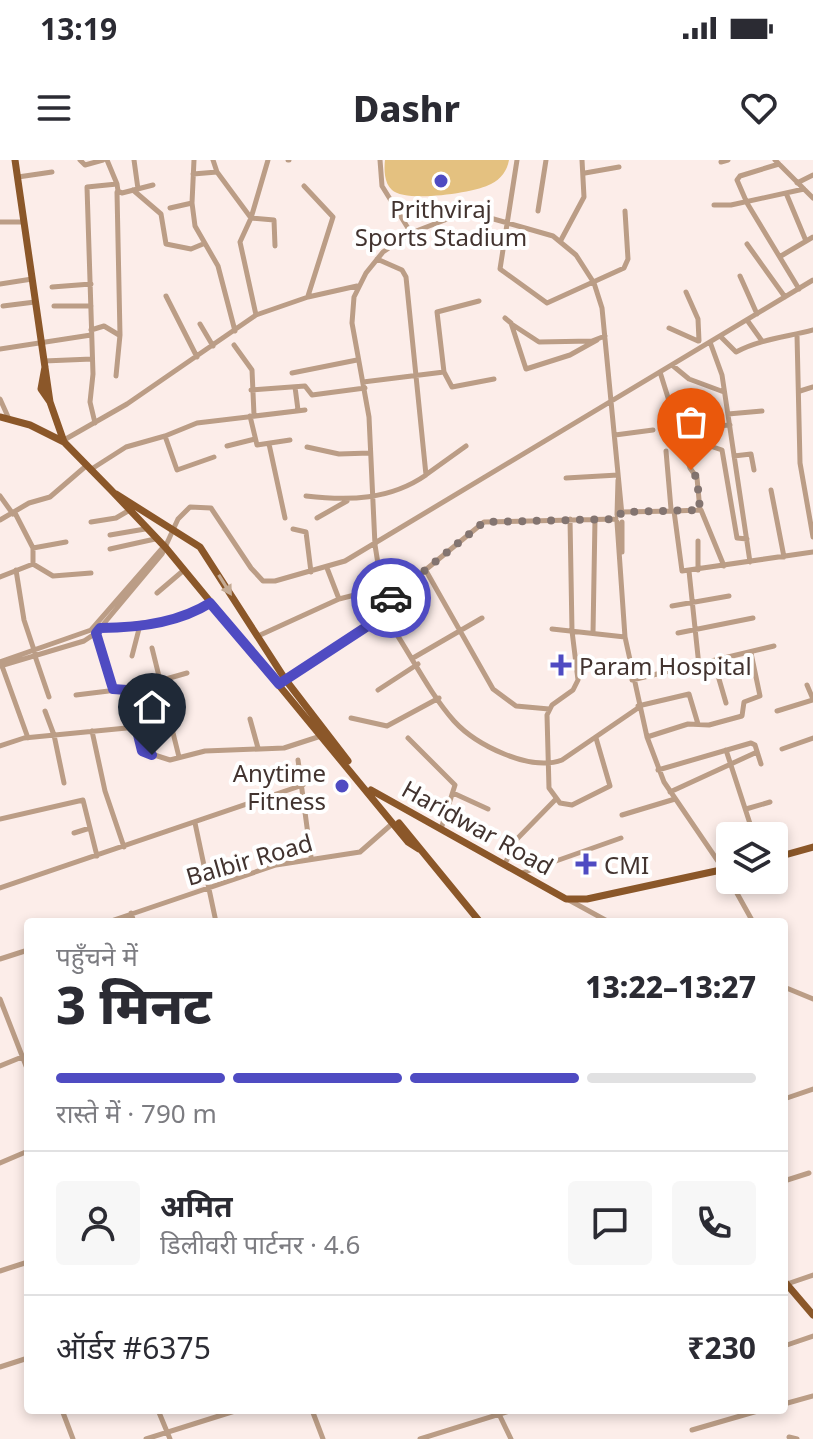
<!DOCTYPE html>
<html lang="hi">
<head>
<meta charset="utf-8">
<style>
	body { margin:0; font-family:"Noto Sans","Noto Sans Devanagari",sans-serif; background:#f7f7f7; color:#2b2b33; height:100vh; display:flex; flex-direction:column; font-size:30px; white-space:nowrap }
	* { box-sizing:border-box; margin:0 }
	p { font-size:26px; color:#7c7c81 }
	.icon { flex:none; width:44px; height:44px; fill:none; stroke:currentColor; stroke-width:2; stroke-linecap:round; stroke-linejoin:round }
	.map { position:relative; flex:1; overflow:hidden }
	.side { position:absolute; left:24px; top:758px; width:764px; height:496px; display:flex; flex-direction:column; background:#fff; border-radius:8px; box-shadow:0 4px 12px #0003 }
	.side>* { flex:none }
	.fabs { position:absolute; left:716px; top:662px; display:grid; gap:16px }
	.fabs a { display:grid; place-items:center; width:72px; height:72px; border-radius:8px; background:#fff; box-shadow:0 4px 12px #0003; font-size:40px }
	.pin { position:absolute; display:grid; place-items:center; width:68px; height:68px; color:#fff; margin:-82px -34px; border-radius:50% 50% 50% 0; rotate:-45deg; box-shadow:0 0 8px #0007 }
	.pin .icon { rotate:45deg }
	.courier { position:absolute; display:grid; place-items:center; width:80px; height:80px; margin:-40px; border:6px solid #4f4bc2; border-radius:50%; background:#fff; color:#222; box-shadow:0 2px 10px #0007 }
	.headline em { font-style:normal; font-weight:800 }
	.headline div { display:flex; flex-direction:column-reverse }
	.headline { display:flex; align-items:center; justify-content:space-between; height:136px; padding:0 32px }
	h1 { font-size:52px; font-weight:800; line-height:60px }
	.bar { display:grid; grid-template-columns:repeat(4,1fr); gap:12px 8px; align-content:center; height:96px; padding:0 32px }
	.bar i { height:10px; border-radius:6px; background:#e1e1e2 }
	.bar .active { background:#4f4bc2 }
	.bar p { grid-column:span 4 }
	.line { display:flex; align-items:center; gap:20px; padding:0 32px; border-top:2px solid #e1e1e2 }
	.line div { flex:1 }
	.round { display:grid; place-items:center; flex:none; width:84px; height:84px; border-radius:8px; background:#f7f7f7 }
	.status { display:flex; justify-content:space-between; align-items:center; height:56px; padding:0 40px; background:#fff; direction:ltr }
	.status svg { height:22px; fill:currentColor }
	header { display:flex; justify-content:space-between; align-items:center; height:104px; padding:0 32px; background:#fff; font-size:36px; font-weight:800 }
	.map>svg:first-child { display:block }
	.green { fill:#e4c180 }
	.lines { fill:none; stroke-linecap:round; stroke-linejoin:round }
	.minor { stroke:#bb9d86; stroke-width:5 }
	.major { stroke:#8b5729; stroke-width:7 }
	.oneway { fill:#c5ab94 }
	.done { stroke:#837470; stroke-width:8; stroke-dasharray:0 14.4 }
	.route { stroke:#4f4bc2; stroke-width:10 }
	.poi-dot { fill:#4f4bc2; stroke:#fff; stroke-width:3 }
	.labels { text-anchor:middle; dominant-baseline:central; stroke-width:8; stroke-linejoin:round; paint-order:stroke }
	.poi-label { font-size:24px; fill:#42332f; stroke:#fff; text-anchor:start }
	.street-label { font-size:24px; fill:#42332f; stroke:#fff }
</style>
</head>
<body>
<div class="status"><b>13:19</b><svg viewBox="0 0 49 12"><path d="M0 12V9h3v3zM5 12V6h3v6zM10 12V3h3v9zM15 12V0h3v12zM26 1h20v11H26zM47 4h2v5h-2z"/></svg></div>
<header><svg class="icon" aria-label="menu" viewBox="0 0 24 24"><path d="M4 6h16M4 12h16M4 18h16"/></svg>Dashr<svg class="icon" aria-label="heart" viewBox="0 0 24 24"><path d="M12 20l-8-8c-3-5 5-10 8-4 3-6 11-1 8 4z"/></svg></header>
<div class="map">
<svg width="813" height="1279" viewBox="0 0 813 1279">
	<rect width="100%" height="100%" fill="#fcede9"/>
	<path class="green" d="M 385,0 L 509,0 C 507,11 501,19 491,24 C 475,33 405,43 392,30 C 384,23 384,9 385,0 Z"/>
	<g class="lines">
		<path class="minor" d="M 80,0 L 85,5 L 103,0
			M 107,0 L 117,24
			M 134,0 L 138,29
			M 213,0 L 217,12 L 251,58 L 274,60 L 275,86
			M 288,0 L 289,0
			M 380,0 L 382,26 L 411,73
			M 517,0 L 500,109 L 547,143 L 624,108 L 628,99 L 625,51
			M 775,0 L 813,38
			M 721,2 L 728,0
			M 779,4 L 740,16 L 737,20 L 747,43 L 799,129
			M 585,13 L 619,7
			M 193,14 L 217,12
			M 18,17 L 52,12
			M 797,23 L 813,15
			M 304,26 L 333,57 L 308,136
			M 133,30 L 161,54 L 166,84 L 191,89 L 203,84
			M 786,33 L 806,81
			M 192,43 L 194,0
			M 714,45 L 731,45 L 804,29
			M 170,48 L 192,43 L 195,66 L 218,106 L 235,171
			M 538,51 L 546,0
			M 0,62 L 23,62
			M 561,80 L 584,37 L 582,0
			M 747,84 L 785,137
			M 781,96 L 813,77
			M 740,116 L 757,154
			M 0,124 L 32,119
			M 52,127 L 91,124
			M 686,132 L 698,159 L 699,181
			M 166,136 L 197,197
			M 479,141 L 437,152 L 444,212 L 452,227 L 494,219
			M 3,146 L 35,142
			M 54,146 L 91,146
			M 256,155 L 240,82 L 251,58 L 268,0
			M 505,158 L 511,163 L 526,209 L 570,195 L 597,180
			M 747,160 L 762,181
			M 200,164 L 213,186
			M 513,165 L 539,182 L 592,181 L 605,176
			M 669,168 L 698,181
			M 91,170 L 104,166 L 119,175
			M 797,175 L 800,303 L 813,377
			M 720,176 L 736,192 C 760,179 787,177 813,170
			M 710,182 L 722,215 L 750,402
			M 234,185 L 252,210 L 254,255
			M 0,189 L 91,175
			M 44,201 L 92,199
			M 672,205 L 689,219 L 724,232
			M 660,212 L 690,308 L 697,318 L 700,350
			M 292,213 L 357,200
			M 116,216 L 120,175 L 117,32
			M 363,222 L 444,212
			M 295,227 L 298,250
			M 251,230 L 305,226 L 312,235 L 365,228
			M 800,231 L 813,227
			M 0,239 L 9,259
			M 728,254 L 762,251
			M 250,256 L 257,285 L 290,280
			M 95,263 L 90,242 L 93,214 L 87,27 L 117,24 L 118,31 L 122,33 L 153,25
			M 703,267 L 730,265
			M 615,275 L 653,270
			M 165,276 L 197,263 L 305,250
			M 64,280 L 127,244 L 256,155 L 308,137 L 357,126
			M 269,284 L 285,358
			M 704,284 L 722,290 L 737,378 L 747,379
			M 227,286 L 255,279
			M 307,287 L 339,294 L 370,293
			M 666,291 L 671,349
			M 734,296 L 751,294 L 754,310
			M 90,310 L 126,287 L 165,276 L 177,310 L 214,297
			M 427,314 L 466,286
			M 566,318 L 618,315
			M 771,330 L 784,397
			M 0,336 L 13,354
			M 306,336 C 349,341 390,340 426,315 L 406,117 L 402,110 L 377,99
			M 674,351 L 701,350 L 724,406
			M 622,352 L 674,351 L 682,411 L 813,392
			M 15,353 L 33,388 L 33,404 L 53,416 L 91,413
			M 617,355 L 618,320
			M 622,355 L 602,148 L 594,123 L 576,95 L 553,76 L 483,56 L 450,58 L 411,73 L 383,92 L 366,113 L 354,137 L 352,163 L 369,257 L 375,385 L 386,454 L 392,467 C 412,497 430,534 454,561 C 476,585 530,612 562,600 L 638,548
			M 317,358 L 347,341
			M 570,359 L 572,471 L 578,520 L 573,530 L 552,545 L 547,555 L 549,628 L 560,643 L 572,645 L 610,626 L 596,578
			M 0,360 L 29,343 L 50,337 L 86,306
			M 91,362 L 116,358 L 128,351
			M 617,362 L 625,477 L 647,577 L 664,622 L 724,710 L 753,762
			M 293,369 L 306,372 L 311,412
			M 110,375 L 145,369
			M 33,388 L 66,382
			M 110,389 L 155,379
			M 622,392 L 622,362
			M 425,409 L 493,529 L 516,546 L 549,549
			M 16,410 L 24,460 L 35,493
			M 698,410 L 698,381
			M 689,411 L 699,506
			M 0,417 L 33,404
			M 157,433 L 184,410
			M 339,439 L 382,428
			M 385,443 L 484,362 L 616,359
			M 672,446 L 729,436
			M 101,468 L 178,459 L 210,443
			M 552,469 L 625,477
			M 96,473 L 113,529
			M 593,473 L 595,359
			M 678,473 L 753,458
			M 258,476 L 339,439 L 327,408
			M 152,488 L 179,597
			M 35,496 L 49,537
			M 132,496 L 140,465
			M 413,498 L 482,458
			M 0,502 L 91,470 L 166,384
			M 714,502 L 726,543
			M 0,506 L 84,481 L 96,473 L 162,394 L 178,359 L 190,347 L 211,348 L 251,408 L 263,421 L 275,421 L 345,401 L 813,120
			M 2,506 L 28,578
			M 283,520 L 386,454
			M 632,520 L 774,486
			M 159,521 L 187,513
			M 807,525 L 813,539
			M 378,530 L 418,504
			M 76,535 L 125,529 L 142,591 L 170,600 L 205,591 L 284,588 L 321,576
			M 638,546 L 689,534 L 698,564
			M 45,551 L 54,575 L 64,623
			M 777,551 L 813,540
			M 351,558 L 387,566 L 439,538
			M 250,559 L 258,588
			M 92,571 L 105,631 L 124,687
			M 647,577 L 688,564 L 709,565 L 742,556 L 744,542 L 760,536 L 751,493
			M 408,578 L 455,625 L 441,669
			M 0,586 L 24,578 L 137,567
			M 782,589 L 813,578
			M 726,590 L 754,676
			M 298,600 L 311,697
			M 658,610 L 751,583 L 755,585 L 761,604
			M 670,632 L 757,592
			M 453,633 L 488,649
			M 746,649 L 770,642
			M 622,655 L 675,639
			M 0,659 L 83,640 L 90,668
			M 195,663 L 216,762
			M 74,673 L 90,668 L 97,696
			M 505,704 L 515,681 L 555,640
			M 522,713 L 621,678
			M 0,728 L 303,625
			M 567,739 L 609,762
			M 131,753 L 134,762
			M 108,762 L 276,705 L 360,692 L 393,663
			M 0,799 L 28,790
			M 784,827 L 813,839
			M 0,839 L 28,911
			M 0,906 L 22,897
			M 784,939 L 813,929
			M 0,1003 L 28,991
			M 784,1021 L 809,1013
			M 0,1111 L 28,1102
			M 787,1124 L 813,1115
			M 784,1186 L 813,1176
			M 0,1207 L 28,1198
			M 784,1244 L 813,1236
			M 62,1250 L 73,1279
			M 158,1250 L 170,1279
			M 312,1250 L 323,1279
			M 497,1250 L 511,1279
			M 692,1270 L 761,1250
			M 789,1277 L 797,1279
			M 146,1279 L 238,1250
			M 420,1279 L 513,1250"/>
		<path class="major" d="M 15,0 L 50,242
			M 45,207 L 41,229 L 50,242 L 64,282
			M 0,257 L 30,265 L 64,282 L 111,330 L 166,388 L 408,682 L 419,689
			M 116,334 L 200,387 L 285,519 L 348,601
			M 371,630 L 566,739 L 587,739 L 730,708
			M 399,663 L 480,762
			M 774,698 L 813,687
			M 784,1121 L 813,1155"/>
	</g>
	<defs><path id="oneway-solid" d="M-6-.8H1V-3.2L6.5 0L1 3.2V.8H-6Z" transform="scale(2)"/></defs>
	<use class="oneway" href="#oneway-solid" transform="translate(225 425) rotate(58)"/>
	<g class="lines">
		<path class="done" d="M 391,438 L 484,362 L 616,359 L 622,352 L 700,350 L 697,318 L 691,310"/>
		<path class="route" d="M 152,595 L 142,591 L 127,530 L 113,529 L 96,473 L 100,468 C 138,468 178,463 210,443 L 279,524 L 386,454 L 384,444 L 391,438"/>
	</g>
	<g class="poi-dot">
		<circle cx="441" cy="21" r="8"/>
		<path d="M557 493h8v8h8v8h-8v8h-8v-8h-8v-8h8z"/>
		<circle cx="342" cy="626" r="8"/>
		<path d="M582 692h8v8h8v8h-8v8h-8v-8h-8v-8h8z"/>
	</g>
	<g class="labels">
		<g class="poi-label">
			<text x="441" y="48" text-anchor="middle">Prithviraj<tspan x="441" dy="28">Sports Stadium</tspan></text>
			<text x="579" y="505">Param Hospital</text>
			<text x="326" y="612" text-anchor="end">Anytime<tspan x="326" dy="28">Fitness</tspan></text>
			<text x="604" y="704">CMI</text>
		</g>
		<g class="street-label">
			<text transform="translate(478 667) rotate(29)">Haridwar Road</text>
			<text transform="translate(249 699) rotate(-16)">Balbir Road</text>
		</g>
	</g>
</svg>
<div class="fabs">
<a><svg class="icon" aria-label="layers" viewBox="0 0 24 24"><path d="M12 4l9 5-9 5-9-5zM3 14l9 5 9-5"/></svg></a>
</div>
<div class="pin" style="left:691px;top:310px;background:#ea580c"><svg class="icon" aria-label="bag" viewBox="0 0 24 24"><path d="M5 8h14l-1 12H6zM9 8a3 3 0 0 1 6 0"/></svg></div>
<div class="pin" style="left:152px;top:595px;background:#1f2937"><svg class="icon" aria-label="home" viewBox="0 0 24 24"><path d="M3 11l9-7 9 7M6 9v11h12V9"/></svg></div>
<div class="courier" style="left:391px;top:438px"><svg class="icon" aria-label="car" viewBox="0 0 24 24"><path d="M5 17H2v-5l4-1 3-4h7l3 4 3 1v5h-3M9 17h6M6 11h13"/><circle cx="7" cy="17" r="2"/><circle cx="17" cy="17" r="2"/></svg></div>
<section class="side">
<div class="headline"><div><h1>3 मिनट</h1><p>पहुँचने में</p></div><em>13:22–13:27</em></div>
<div class="bar"><i class="active"></i><i class="active"></i><i class="active"></i><i></i><p>रास्ते में · 790 m</p></div>
<div class="line" style="height:144px"><a class="round"><svg class="icon" aria-label="person" viewBox="0 0 24 24"><circle cx="12" cy="8" r="4"/><path d="M4 21q1-7 8-7t8 7"/></svg></a><div><b>अमित</b><p>डिलीवरी पार्टनर · 4.6</p></div><a class="round"><svg class="icon" aria-label="chat" viewBox="0 0 24 24"><path d="M4 5h16v11H9l-5 4z"/></svg></a><a class="round"><svg class="icon" aria-label="phone" viewBox="0 0 24 24"><path d="M5 4h4l2 5-3 2q2 4 5 5l2-3 5 2v4C11 20 4 13 5 4z"/></svg></a></div>
<div class="line" style="height:104px"><div>ऑर्डर #6375</div><b>₹230</b></div>
</section>
</div>
</body>
</html>
